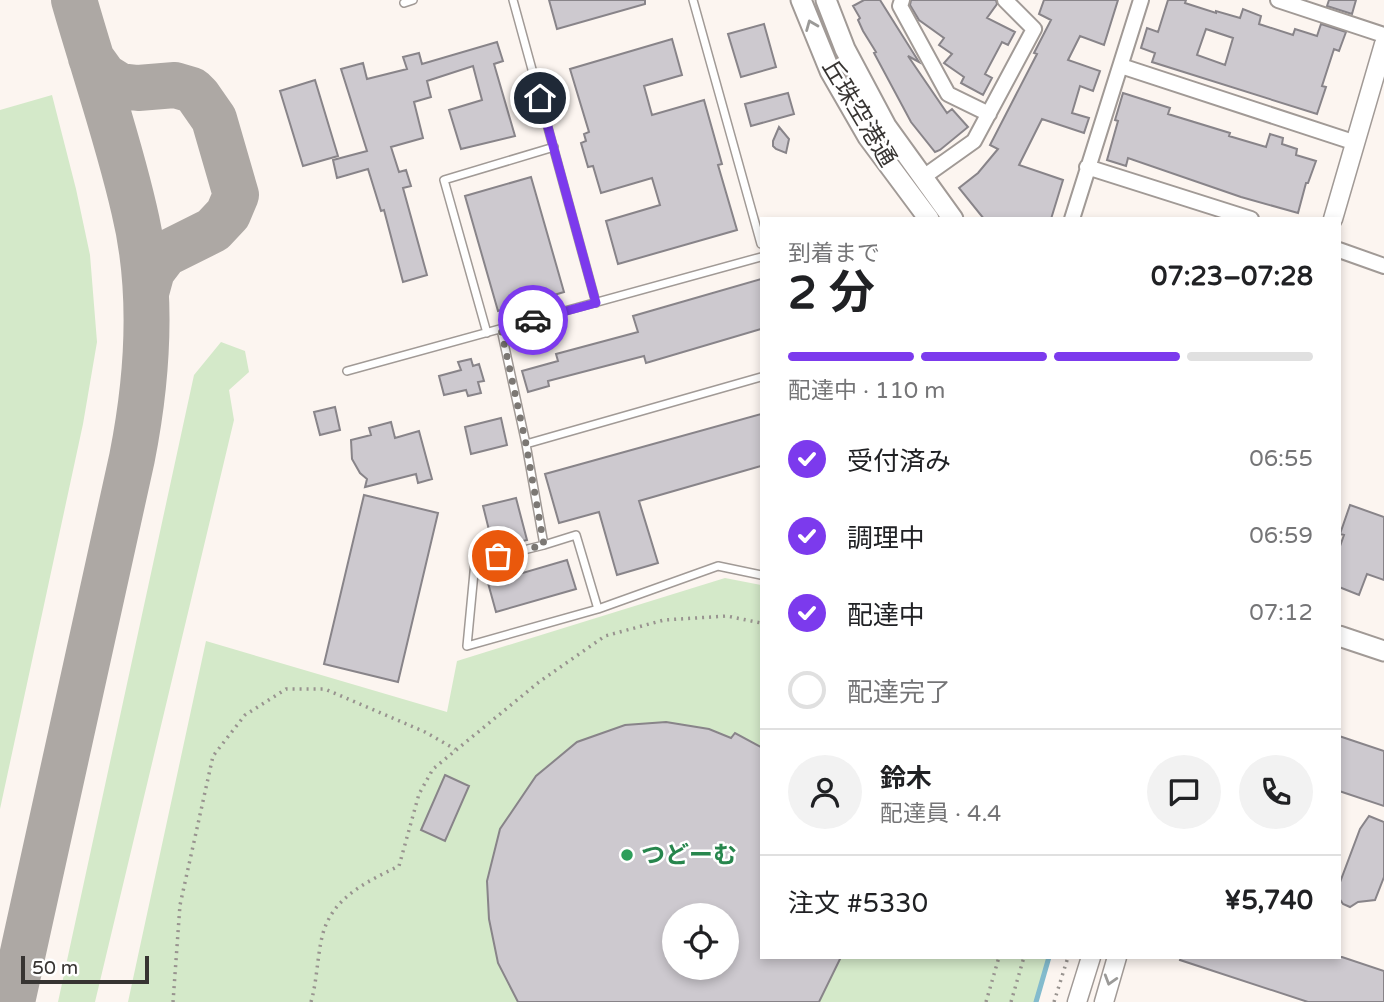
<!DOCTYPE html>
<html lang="ja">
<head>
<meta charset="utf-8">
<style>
	body { margin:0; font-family:"Varela Round","Noto Sans JP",sans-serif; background:#f2f2f2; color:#202124; height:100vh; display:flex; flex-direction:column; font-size:26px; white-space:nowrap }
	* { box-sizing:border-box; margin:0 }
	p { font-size:23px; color:#757577 }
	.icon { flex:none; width:38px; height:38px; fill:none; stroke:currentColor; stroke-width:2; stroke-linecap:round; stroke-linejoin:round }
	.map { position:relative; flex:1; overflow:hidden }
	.drawer { position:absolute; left:760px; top:217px; width:581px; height:742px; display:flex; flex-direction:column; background:#fff; border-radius:0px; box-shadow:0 4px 10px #0003 }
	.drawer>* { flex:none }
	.buttons { position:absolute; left:662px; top:903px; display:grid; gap:14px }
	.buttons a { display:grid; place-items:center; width:77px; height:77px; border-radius:50%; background:#fff; box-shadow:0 4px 10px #0003; font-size:35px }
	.scale { position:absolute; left:21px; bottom:18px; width:128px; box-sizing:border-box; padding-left:7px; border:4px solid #373432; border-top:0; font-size:19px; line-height:24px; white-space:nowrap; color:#373432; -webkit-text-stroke:5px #fff; paint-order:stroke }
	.pin { position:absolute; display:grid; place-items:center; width:60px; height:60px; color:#fff; margin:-30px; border:4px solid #fff; border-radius:50%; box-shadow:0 2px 7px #0007 }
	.courier { position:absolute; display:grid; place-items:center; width:70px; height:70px; margin:-35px; border:5px solid #7c3aed; border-radius:50%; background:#fff; color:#222; box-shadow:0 2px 9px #0007 }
	.head em { font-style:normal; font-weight:700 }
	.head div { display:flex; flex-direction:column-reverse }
	.head { display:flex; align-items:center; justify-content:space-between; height:119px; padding:0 28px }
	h1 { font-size:46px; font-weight:700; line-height:52px }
	.bar { display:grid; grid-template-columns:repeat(4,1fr); gap:10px 7px; align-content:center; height:84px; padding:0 28px }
	.bar i { height:9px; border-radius:5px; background:#e0e0e0 }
	.bar .active { background:#7c3aed }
	.bar p { grid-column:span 4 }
	.line { display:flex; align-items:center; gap:18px; padding:0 28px; border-top:2px solid #e0e0e0 }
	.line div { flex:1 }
	.round { display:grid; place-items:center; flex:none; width:74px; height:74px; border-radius:37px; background:#f2f2f2 }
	ol { padding:0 28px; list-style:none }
	li { display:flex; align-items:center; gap:21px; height:77px }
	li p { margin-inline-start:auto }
	li .icon { padding:7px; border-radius:50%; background:#7c3aed; color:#fff; stroke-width:4 }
	li:last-child { color:#757577 }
	li i { width:38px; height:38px; border:4px solid #e0e0e0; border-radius:50% }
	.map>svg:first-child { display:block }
	.green { fill:#d4e9c9; fill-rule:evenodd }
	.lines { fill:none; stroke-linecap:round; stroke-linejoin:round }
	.stream { stroke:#83bbcd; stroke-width:5 }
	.taxiway { stroke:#ada8a4; stroke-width:46 }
	.building { fill:#cdc9cf; stroke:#888489; stroke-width:2; fill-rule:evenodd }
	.service-casing { stroke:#a19a96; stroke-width:10 }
	.minor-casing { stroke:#a19a96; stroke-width:18 }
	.tertiary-casing { stroke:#a19a96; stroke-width:21 }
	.secondary-casing { stroke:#a19a96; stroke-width:23 }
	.path { stroke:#98938f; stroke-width:3.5; stroke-dasharray:2 5; stroke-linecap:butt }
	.service { stroke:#fff; stroke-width:7 }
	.minor { stroke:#fff; stroke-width:14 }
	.tertiary { stroke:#fff; stroke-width:18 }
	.secondary { stroke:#fff; stroke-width:19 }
	.oneway { stroke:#9b9a98 }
	.done { stroke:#7c7874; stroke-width:7; stroke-dasharray:0 12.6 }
	.route { stroke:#7c3aed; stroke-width:9 }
	.leisure-dot { fill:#2e9e5b; stroke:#fff; stroke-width:2.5 }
	.labels { text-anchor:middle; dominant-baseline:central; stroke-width:5; stroke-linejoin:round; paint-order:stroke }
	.street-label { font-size:24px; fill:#373432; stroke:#fff }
	.leisure-label { font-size:24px; font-weight:bold; fill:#27864d; stroke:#fff; text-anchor:start }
</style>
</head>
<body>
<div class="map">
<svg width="1384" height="1002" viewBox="0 0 1384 1002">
	<rect width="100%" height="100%" fill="#fcf5f0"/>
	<path class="green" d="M 52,95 L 76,189 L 90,255 L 97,342 L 83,424 L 0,809 L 0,110 Z
		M 221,342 L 245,351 L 249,372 L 229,390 L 234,420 L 95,1002 L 58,1002 L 194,375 Z
		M 725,578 L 761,585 L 761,957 L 1049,957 L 1036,1002 L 128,1002 L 206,641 L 447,712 L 457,661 ZM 674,915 L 726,915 L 726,968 L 674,968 Z"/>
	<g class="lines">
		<path class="stream" d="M 1036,1002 L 1049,957"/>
		<path class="taxiway" d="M 91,58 L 104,76 L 120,86 L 138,88 L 175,85 L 192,90 L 198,96 L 214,119 L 236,195 L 228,214 L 213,230 L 165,254 L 152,271 L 146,293
			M 12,1002 L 132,458 C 148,377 154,291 134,209 C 118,139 94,70 74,0"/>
	</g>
	<path class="building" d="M 549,0 L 645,0 L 645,4 L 557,29 Z
		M 864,0 L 880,0 L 919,62 L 908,56 L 947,113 L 952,109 L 968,127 L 940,150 L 935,152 L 911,122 L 874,53 L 876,52 L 863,31 L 858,20 L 860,18 L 853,6 Z
		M 911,0 L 996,0 L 997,4 L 987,18 L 1015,32 L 1008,45 L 1002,42 L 985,74 L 992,78 L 983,95 L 961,83 L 964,77 L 944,63 L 952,54 L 939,45 L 944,38 L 919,20 L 910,5 Z
		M 1044,0 L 1118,0 L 1104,45 L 1080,36 L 1068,60 L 1100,71 L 1093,91 L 1080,86 L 1072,113 L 1089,118 L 1084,133 L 1042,119 L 1019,165 L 1063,180 L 1051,219 L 984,219 L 959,188 L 978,173 L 998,149 L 990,145 L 1037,54 L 1034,53 L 1051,20 L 1039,14 Z
		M 1168,0 L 1186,0 L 1185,3 L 1216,13 L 1216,11 L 1240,18 L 1243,9 L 1261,16 L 1259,24 L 1293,35 L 1295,29 L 1317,36 L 1321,24 L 1346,32 L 1339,51 L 1334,49 L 1322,86 L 1326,87 L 1317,114 L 1152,62 L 1155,53 L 1141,48 L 1147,28 L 1158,32 ZM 1206,29 L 1233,38 L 1225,65 L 1197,55 Z
		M 1329,0 L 1356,0 L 1352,14 L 1327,6 Z
		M 764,24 L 776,67 L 741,77 L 728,34 Z
		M 672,39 L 682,75 L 644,86 L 652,115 L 704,100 L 722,164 L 718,165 L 737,230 L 618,264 L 606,221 L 660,205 L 652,178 L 601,193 L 593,166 L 588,167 L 581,143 L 586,141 L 584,134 L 589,132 L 570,69 Z
		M 497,42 L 503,61 L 494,64 L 515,136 L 461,149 L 449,110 L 482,100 L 473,66 L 427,81 L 431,97 L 414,102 L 423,138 L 391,147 L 399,172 L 406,170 L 411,186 L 403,188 L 427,275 L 403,282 L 384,210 L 381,211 L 368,169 L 337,178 L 333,160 L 367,151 L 341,69 L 363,63 L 367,79 L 407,69 L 403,57 L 419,53 L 422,64 Z
		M 315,80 L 338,156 L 303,166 L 280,91 Z
		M 788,93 L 794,114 L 751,126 L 745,104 Z
		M 1123,93 L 1170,108 L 1168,114 L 1230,133 L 1229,136 L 1266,147 L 1270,134 L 1283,138 L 1282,144 L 1297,149 L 1296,155 L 1316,161 L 1308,183 L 1306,183 L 1298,213 L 1241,197 L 1128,158 L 1126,166 L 1107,160 L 1118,121 L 1115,120 Z
		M 779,127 L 789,139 L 786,153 L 776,149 L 773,146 L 773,141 Z
		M 531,177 L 564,292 L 544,298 L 545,302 L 523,308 L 522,304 L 498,311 L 465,196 Z
		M 761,279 L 761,329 L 646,363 L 644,356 L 548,381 L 549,386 L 528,392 L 522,371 L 558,361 L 556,354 L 638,332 L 633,316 Z
		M 471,359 L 473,366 L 479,364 L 484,381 L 478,382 L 481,393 L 468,396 L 466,390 L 444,395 L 439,376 L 461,370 L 458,362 Z
		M 335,407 L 340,430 L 320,435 L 314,412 Z
		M 761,414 L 761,466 L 639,501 L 658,563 L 617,575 L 599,512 L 559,523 L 545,474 Z
		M 501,418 L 507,445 L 471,454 L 465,427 Z
		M 391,422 L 395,438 L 419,431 L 432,479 L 418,483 L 416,474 L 365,487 L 367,479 L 360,473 L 352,459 L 351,440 L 371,435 L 369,428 Z
		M 364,495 L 438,513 L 398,682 L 324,664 Z
		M 516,498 L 527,540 L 485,550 L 482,536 L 490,534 L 483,506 Z
		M 1350,505 L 1384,517 L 1384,580 L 1367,574 L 1359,595 L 1339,587 L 1339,549 L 1344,535 L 1340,534 Z
		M 567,560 L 576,589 L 496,612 L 488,583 Z
		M 666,722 L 709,729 L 731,738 L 735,733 L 761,747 L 761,957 L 841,957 L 819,1002 L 518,1002 L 498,963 L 489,919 L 487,881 L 500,829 L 536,776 L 577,742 L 625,725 ZM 674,915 L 726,915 L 726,968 L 674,968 Z
		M 1339,736 L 1384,751 L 1384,806 L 1339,791 Z
		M 445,775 L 469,786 L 445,841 L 421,830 Z
		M 1369,816 L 1384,822 L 1384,877 L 1375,900 L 1358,902 L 1350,907 L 1343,904 L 1339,898 L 1339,885 L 1360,829 Z
		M 1181,957 L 1342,957 L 1384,971 L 1384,1002 L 1308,1002 L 1180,960 Z"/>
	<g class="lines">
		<g class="service-casing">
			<path id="service" d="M 513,0 L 596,303
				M 693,0 L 761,244
				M 404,3 L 413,0
				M 501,329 L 526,444 L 761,377
				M 487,333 L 444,180 L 554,147
				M 347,371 L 761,257
				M 526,444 L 544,545 L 576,535 L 598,609
				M 544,545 L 475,562 L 467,646 L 598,609 L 718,566 L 761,575"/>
		</g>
		<g class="minor-casing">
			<path id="minor" d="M 902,0 L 900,6 L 948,94 L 989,114
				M 1278,0 L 1384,35
				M 1121,66 L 1353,142
				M 1087,167 L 1251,219
				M 922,178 L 974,141 L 1034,29 L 1005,0
				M 1072,219 L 1141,0
				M 1339,250 L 1384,266"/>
		</g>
		<g class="tertiary-casing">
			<path id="tertiary" d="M 1333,219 L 1384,44
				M 1077,1002 L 1091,957
				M 1104,1002 L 1117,957"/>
		</g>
		<g class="secondary-casing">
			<path id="secondary" d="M 801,0 L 830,71 L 868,137 L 929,219
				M 826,0 L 845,49 L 886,126 L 953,219
				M 1339,636 L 1384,651"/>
		</g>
		<path class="path" d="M 173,1002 L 180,905 L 213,756 L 245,715 L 286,689 L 325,689 L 425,732 L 455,749
			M 311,1002 C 317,981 317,959 322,937 C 331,898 366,882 399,866 L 419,794 L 433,769 L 539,682 L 605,636 L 664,620 L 727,616 L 761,623
			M 986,1002 L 999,957
			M 1011,1002 L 1024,957
			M 1054,1002 L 1068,957"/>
		<use href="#service" class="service"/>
		<use href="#minor" class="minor"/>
		<use href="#tertiary" class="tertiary"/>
		<use href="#secondary" class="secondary"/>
	</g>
	<defs><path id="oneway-chevron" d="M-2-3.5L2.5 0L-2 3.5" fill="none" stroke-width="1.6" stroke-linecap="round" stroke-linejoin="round" transform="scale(1.75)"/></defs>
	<g class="oneway">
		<use href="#oneway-chevron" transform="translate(811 25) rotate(-112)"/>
		<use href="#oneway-chevron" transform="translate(1110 980) rotate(107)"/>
	</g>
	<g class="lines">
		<path class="done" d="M 498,556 L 544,545 L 526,444 L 501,329 L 533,320"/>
		<path class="route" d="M 533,320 L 596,303 L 540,98"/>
	</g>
	<circle class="leisure-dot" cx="627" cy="855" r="7"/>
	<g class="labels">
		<g class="street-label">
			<text transform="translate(859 113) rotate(59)">丘珠空港通</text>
		</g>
		<g class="leisure-label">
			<text x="641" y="855">つどーむ</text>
		</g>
	</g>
</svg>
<div class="buttons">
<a><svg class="icon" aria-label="locate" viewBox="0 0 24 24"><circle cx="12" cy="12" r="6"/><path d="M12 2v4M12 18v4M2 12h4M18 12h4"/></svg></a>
</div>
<div class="scale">50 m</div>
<div class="pin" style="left:498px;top:556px;background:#ea580c"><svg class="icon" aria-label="bag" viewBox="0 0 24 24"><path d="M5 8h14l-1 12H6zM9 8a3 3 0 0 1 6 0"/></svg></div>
<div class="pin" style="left:540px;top:98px;background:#1f2937"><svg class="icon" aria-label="home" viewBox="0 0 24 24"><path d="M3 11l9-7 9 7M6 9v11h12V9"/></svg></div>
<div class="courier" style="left:533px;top:320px"><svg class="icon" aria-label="car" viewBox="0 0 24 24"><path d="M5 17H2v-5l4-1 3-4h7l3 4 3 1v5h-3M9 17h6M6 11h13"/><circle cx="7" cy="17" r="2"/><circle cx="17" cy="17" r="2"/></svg></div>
<section class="drawer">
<div class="head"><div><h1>2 分</h1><p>到着まで</p></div><em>07:23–07:28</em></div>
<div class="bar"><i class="active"></i><i class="active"></i><i class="active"></i><i></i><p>配達中 · 110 m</p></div>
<ol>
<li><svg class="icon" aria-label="check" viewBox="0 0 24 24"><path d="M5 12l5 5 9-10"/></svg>受付済み<p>06:55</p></li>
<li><svg class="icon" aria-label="check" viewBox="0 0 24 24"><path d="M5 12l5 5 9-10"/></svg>調理中<p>06:59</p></li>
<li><svg class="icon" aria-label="check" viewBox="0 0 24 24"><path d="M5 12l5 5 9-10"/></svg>配達中<p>07:12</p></li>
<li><i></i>配達完了</li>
</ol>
<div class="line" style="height:126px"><a class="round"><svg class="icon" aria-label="person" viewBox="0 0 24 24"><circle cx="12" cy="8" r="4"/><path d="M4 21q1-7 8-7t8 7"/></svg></a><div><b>鈴木</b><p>配達員 · 4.4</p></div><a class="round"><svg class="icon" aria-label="chat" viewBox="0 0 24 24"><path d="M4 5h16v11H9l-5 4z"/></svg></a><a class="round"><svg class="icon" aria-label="phone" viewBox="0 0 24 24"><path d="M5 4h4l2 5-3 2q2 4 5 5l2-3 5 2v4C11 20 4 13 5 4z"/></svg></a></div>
<div class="line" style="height:91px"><div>注文 #5330</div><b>¥5,740</b></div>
</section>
</div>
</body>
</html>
